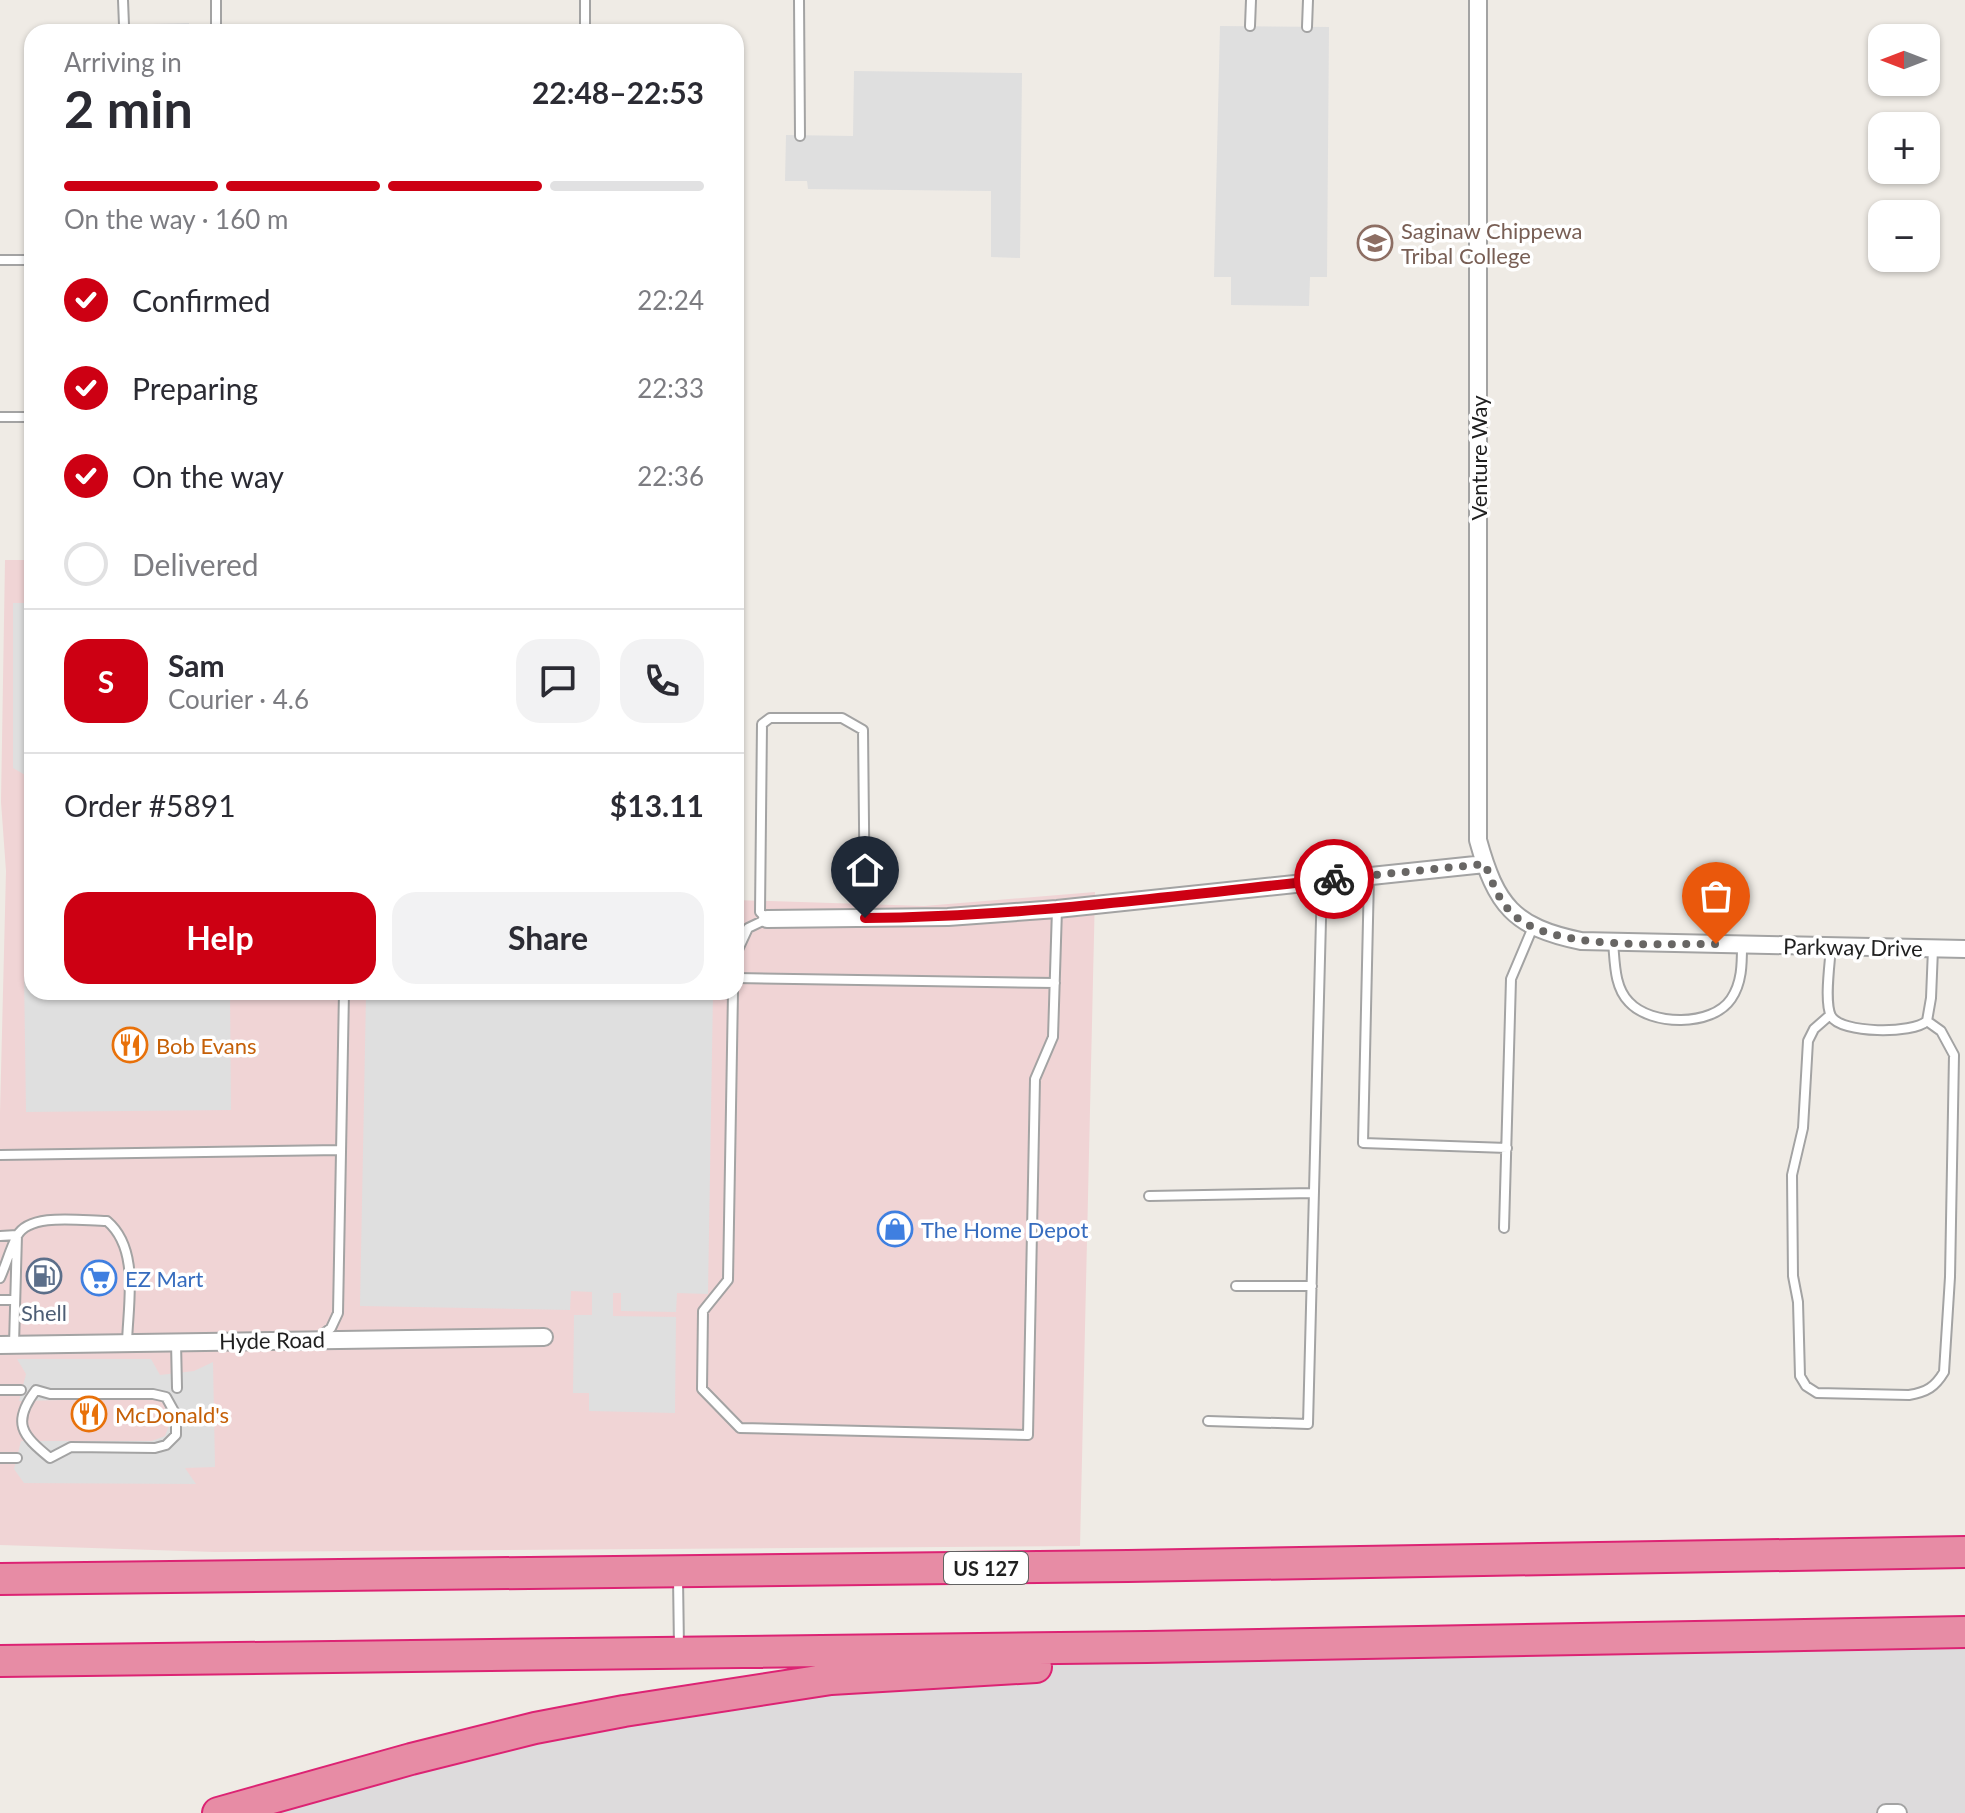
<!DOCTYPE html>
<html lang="en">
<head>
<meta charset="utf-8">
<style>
	body { margin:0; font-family:Lato,sans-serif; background:#f2f2f3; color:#2b2b33; height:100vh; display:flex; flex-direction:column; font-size:30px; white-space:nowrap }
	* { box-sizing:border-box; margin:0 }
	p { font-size:26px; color:#7c7c81 }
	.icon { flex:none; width:44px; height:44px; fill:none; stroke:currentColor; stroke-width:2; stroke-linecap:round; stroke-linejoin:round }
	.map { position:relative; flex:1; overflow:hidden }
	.sheet { position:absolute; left:24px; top:24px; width:720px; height:976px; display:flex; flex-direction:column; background:#fff; border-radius:24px; box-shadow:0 2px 6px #0004 }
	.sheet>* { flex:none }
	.needle { width:52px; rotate:270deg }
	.buttons { position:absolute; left:1868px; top:24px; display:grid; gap:16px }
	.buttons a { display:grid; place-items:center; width:72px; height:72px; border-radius:16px; background:#fff; box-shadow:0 2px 6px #0004; font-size:40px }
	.pin { position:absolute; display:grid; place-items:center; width:68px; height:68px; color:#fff; margin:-82px -34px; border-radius:50% 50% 50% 0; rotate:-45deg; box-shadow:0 0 8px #0007 }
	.pin .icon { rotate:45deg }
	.courier { position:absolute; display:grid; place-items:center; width:80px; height:80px; margin:-40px; border:6px solid #cd0013; border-radius:50%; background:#fff; color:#222; box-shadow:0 2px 10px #0007 }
	.headline em { font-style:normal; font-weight:700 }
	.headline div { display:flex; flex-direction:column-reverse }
	.headline { display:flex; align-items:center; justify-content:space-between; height:136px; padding:0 40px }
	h1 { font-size:52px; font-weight:700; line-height:60px }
	.bar { display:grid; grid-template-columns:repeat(4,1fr); gap:12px 8px; align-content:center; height:96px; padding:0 40px }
	.bar i { height:10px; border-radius:6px; background:#e1e1e2 }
	.bar .selected { background:#cd0013 }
	.bar p { grid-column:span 4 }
	.line { display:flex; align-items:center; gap:20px; padding:0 40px; border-top:2px solid #e1e1e2 }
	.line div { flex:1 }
	.round { display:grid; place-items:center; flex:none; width:84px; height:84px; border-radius:24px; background:#f2f2f3 }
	ol { padding:0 40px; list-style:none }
	li { display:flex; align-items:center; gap:24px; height:88px }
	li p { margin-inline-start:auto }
	li .icon { padding:8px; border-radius:50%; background:#cd0013; color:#fff; stroke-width:4 }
	li:last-child { color:#7c7c81 }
	li i { width:44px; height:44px; border:4px solid #e1e1e2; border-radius:50% }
	.primary-button { display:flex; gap:16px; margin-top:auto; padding:16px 40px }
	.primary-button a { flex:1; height:92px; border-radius:24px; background:#cd0013; color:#fff; font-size:32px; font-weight:700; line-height:92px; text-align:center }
	.primary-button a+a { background:#f2f2f3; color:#2b2b33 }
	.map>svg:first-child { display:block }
	.residential { fill:#dddbdc }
	.commercial { fill:#f0d4d5 }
	.parking { fill:#dfdfdf }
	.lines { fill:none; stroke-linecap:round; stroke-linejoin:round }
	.lane-casing { stroke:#a3a3a3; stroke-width:12 }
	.street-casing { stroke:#a3a3a3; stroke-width:20 }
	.highway-casing { stroke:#dc2373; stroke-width:34 }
	.lane { stroke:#fff; stroke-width:8 }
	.street { stroke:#fff; stroke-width:16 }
	.highway { stroke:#e78ca5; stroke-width:30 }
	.done { stroke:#686664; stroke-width:8; stroke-dasharray:0 14.4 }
	.route { stroke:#cd0013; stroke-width:10 }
	.labels { text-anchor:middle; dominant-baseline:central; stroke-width:7; stroke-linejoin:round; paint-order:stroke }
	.shield { fill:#fff; stroke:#626262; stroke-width:2 }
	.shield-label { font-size:20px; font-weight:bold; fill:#1f1f1f }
	.education-label { font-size:22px; fill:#785e54; stroke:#fff; text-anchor:start }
	.street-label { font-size:22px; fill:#1f1f1f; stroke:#fff }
	.food-label { font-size:22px; fill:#c56008; stroke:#fff; text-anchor:start }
	.shop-label { font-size:22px; fill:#366cbe; stroke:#fff; text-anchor:start }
	.service-label { font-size:22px; fill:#4e5e75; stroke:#fff }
</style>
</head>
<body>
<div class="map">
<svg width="1965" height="1813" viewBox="0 0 1965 1813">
	<rect width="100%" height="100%" fill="#efebe5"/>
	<path class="residential" d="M 1965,1632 L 1965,1813 L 216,1813 L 744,1691 L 1030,1668 L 1147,1647 Z"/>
	<path class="commercial" d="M 5,560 L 32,560 L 32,992 L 736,992 L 736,900 L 924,906 L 1095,892 L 1080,1546 L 215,1552 L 0,1545 L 0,1113 L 6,871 L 1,802 Z"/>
	<path class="parking" d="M 189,23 L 190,32 L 35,32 L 35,27 Z
		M 1220,26 L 1329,27 L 1327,277 L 1310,277 L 1309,306 L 1231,305 L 1231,277 L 1214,277 Z
		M 854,71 L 1022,73 L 1020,258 L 991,257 L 991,191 L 808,189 L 807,181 L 785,181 L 786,135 L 853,136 Z
		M 13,603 L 32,603 L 32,779 L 13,768 Z
		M 32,971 L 32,992 L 230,992 L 231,1110 L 26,1112 L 24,972 Z
		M 333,992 L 713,992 L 708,1294 L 677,1293 L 676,1312 L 621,1311 L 621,1293 L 613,1293 L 613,1316 L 676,1317 L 675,1413 L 589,1411 L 589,1393 L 573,1393 L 574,1315 L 592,1315 L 592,1292 L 571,1291 L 570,1310 L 360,1306 L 366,995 Z
		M 17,1359 L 151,1359 L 160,1375 L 194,1371 L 213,1362 L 215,1467 L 185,1468 L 196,1484 L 24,1483 L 14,1469 L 21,1441 L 152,1441 L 165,1436 L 171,1420 L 166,1405 L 155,1398 L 19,1401 L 26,1374 Z"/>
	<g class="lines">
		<g class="lane-casing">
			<path id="lane" d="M 123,0 L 124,25
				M 216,0 L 216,32
				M 585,0 L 585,32
				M 799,0 L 800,136
				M 1250,26 L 1251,0
				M 1307,27 L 1308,0
				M 0,260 L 32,260
				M 0,417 L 32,417
				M 1369,876 L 1363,1143 L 1507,1148
				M 1613,942 C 1615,962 1614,987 1629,1002 C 1651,1026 1712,1027 1731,999 C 1742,983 1742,964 1742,945
				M 1831,946 C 1830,963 1824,1002 1831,1016 C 1841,1034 1913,1034 1927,1021 L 1931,998 L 1933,949
				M 736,954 L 748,928 L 767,919 L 760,912 L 762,724 L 770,718 L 842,718 L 863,730 L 865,918
				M 736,978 L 1055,983
				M 733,992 L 728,1280 L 703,1311 L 702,1389 L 740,1428 L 1028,1435 L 1035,1079 L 1053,1037 L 1057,909
				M 1830,1015 L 1814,1029 L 1808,1041 L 1803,1128 L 1792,1175 L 1793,1276 L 1798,1302 L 1800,1376 L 1806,1386 L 1817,1393 L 1909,1395 C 1927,1392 1935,1387 1944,1372 L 1950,1277 L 1954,1055 L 1941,1031 L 1927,1021
				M 0,1155 L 341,1150
				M 1149,1196 L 1314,1193
				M 1504,1228 L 1511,979 L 1533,927
				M 0,1236 L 17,1235 L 14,1345
				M 0,1278 C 6,1265 10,1249 17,1236 C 30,1212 82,1221 107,1221 C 140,1249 128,1303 127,1343
				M 1236,1286 L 1312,1286
				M 0,1300 L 15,1300
				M 318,1338 L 331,1328 L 338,1313 L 344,992
				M 176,1342 L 177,1388
				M 0,1390 L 21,1390
				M 36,1390 L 50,1394 L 153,1394 L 166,1397 L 176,1415 L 176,1435 L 166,1445 L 155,1448 L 71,1447 L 50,1458 C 22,1435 11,1423 36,1390 Z
				M 1208,1421 L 1308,1424 L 1322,881
				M 0,1458 L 17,1458
				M 678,1578 L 679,1648"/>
		</g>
		<g class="street-casing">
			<path id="street" d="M 1478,0 L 1478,840 C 1496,905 1513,927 1581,941 L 1965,949
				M 767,919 L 948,917 L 1057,909 L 1485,864
				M 0,1345 L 544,1337
				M 1886,1813 L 1898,1813"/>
		</g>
		<g class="highway-casing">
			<path id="highway" d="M 0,1579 L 1128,1566 L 1965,1552
				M 0,1661 L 1147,1647 L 1965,1632
				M 218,1813 L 411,1759 L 535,1728 L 624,1711 L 831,1679 L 1036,1667"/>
		</g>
		<use href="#lane" class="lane"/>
		<use href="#street" class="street"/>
		<use href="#highway" class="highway"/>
	</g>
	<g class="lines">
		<path class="done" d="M 1334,879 L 1485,864 C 1491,879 1497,896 1507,908 C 1542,953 1664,943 1716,944"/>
		<path class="route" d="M 865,918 C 1022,917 1178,895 1334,879"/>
	</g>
	<defs>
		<g id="school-ring" transform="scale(1.8)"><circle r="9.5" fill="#fff" stroke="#8d6e63" stroke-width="1.5"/><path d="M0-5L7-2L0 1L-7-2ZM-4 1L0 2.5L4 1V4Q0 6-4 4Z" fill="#8d6e63"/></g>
		<g id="restaurant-ring" transform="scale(1.8)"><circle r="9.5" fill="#fff" stroke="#e8710a" stroke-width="1.5"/><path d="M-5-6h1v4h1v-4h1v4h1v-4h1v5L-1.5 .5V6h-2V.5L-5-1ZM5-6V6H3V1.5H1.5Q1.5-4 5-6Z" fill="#e8710a"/></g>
		<g id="shop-ring" transform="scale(1.8)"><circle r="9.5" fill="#fff" stroke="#3f7fe0" stroke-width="1.5"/><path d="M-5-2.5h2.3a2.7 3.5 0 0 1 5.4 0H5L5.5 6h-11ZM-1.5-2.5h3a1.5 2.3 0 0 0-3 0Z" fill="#3f7fe0"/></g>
		<g id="fuel-ring" transform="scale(1.8)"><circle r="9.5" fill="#fff" stroke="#5c6f8a" stroke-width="1.5"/><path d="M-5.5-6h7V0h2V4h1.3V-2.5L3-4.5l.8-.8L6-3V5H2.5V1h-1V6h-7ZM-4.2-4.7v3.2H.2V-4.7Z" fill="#5c6f8a"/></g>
		<g id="supermarket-ring" transform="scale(1.8)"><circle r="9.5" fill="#fff" stroke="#3f7fe0" stroke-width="1.5"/><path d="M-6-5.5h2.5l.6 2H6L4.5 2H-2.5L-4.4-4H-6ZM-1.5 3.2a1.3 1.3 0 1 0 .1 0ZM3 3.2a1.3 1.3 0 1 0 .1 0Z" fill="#3f7fe0"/></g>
	</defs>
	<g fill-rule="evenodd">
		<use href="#school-ring" x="1375" y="243"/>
		<use href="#restaurant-ring" x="130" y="1045"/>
		<use href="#shop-ring" x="895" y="1229"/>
		<use href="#fuel-ring" x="44" y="1276"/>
		<use href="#supermarket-ring" x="99" y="1278"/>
		<use href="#restaurant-ring" x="89" y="1414"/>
	</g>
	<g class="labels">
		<rect class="shield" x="944" y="1552" width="84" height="32" rx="6"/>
		<g class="shield-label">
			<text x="986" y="1568">US 127</text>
		</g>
		<g class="education-label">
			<text x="1401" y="230">Saginaw Chippewa<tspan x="1401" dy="25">Tribal College</tspan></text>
		</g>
		<g class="street-label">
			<text transform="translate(1478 458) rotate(-90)">Venture Way</text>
			<text transform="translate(1853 947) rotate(1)">Parkway Drive</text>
			<text transform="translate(272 1340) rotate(-1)">Hyde Road</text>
		</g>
		<g class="food-label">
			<text x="156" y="1045">Bob Evans</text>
			<text x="115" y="1414">McDonald's</text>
		</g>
		<g class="shop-label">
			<text x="921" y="1229">The Home Depot</text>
			<text x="125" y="1278">EZ Mart</text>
		</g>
		<g class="service-label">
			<text x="44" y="1312">Shell</text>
		</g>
	</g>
</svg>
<div class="buttons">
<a><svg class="needle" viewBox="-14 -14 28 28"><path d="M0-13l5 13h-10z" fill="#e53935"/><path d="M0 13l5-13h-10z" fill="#7c7c81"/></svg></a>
<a>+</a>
<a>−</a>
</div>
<div class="pin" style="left:1716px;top:944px;background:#ea580c"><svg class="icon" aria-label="bag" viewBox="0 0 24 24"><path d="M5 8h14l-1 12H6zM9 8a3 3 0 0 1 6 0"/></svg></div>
<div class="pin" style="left:865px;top:918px;background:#1f2937"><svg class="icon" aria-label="home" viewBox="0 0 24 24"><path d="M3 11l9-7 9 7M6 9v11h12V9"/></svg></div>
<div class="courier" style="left:1334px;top:879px"><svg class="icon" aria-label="bike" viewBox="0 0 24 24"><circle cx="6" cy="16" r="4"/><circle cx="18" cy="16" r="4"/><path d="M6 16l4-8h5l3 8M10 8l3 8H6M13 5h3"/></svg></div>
<section class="sheet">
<div class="headline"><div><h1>2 min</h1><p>Arriving in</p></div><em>22:48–22:53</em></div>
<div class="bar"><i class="selected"></i><i class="selected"></i><i class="selected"></i><i></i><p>On the way · 160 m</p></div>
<ol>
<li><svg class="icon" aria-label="check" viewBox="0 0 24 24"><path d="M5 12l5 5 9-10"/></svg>Confirmed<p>22:24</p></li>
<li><svg class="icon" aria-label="check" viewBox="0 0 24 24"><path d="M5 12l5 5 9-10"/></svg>Preparing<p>22:33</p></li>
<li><svg class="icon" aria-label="check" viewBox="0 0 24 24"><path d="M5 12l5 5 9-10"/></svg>On the way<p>22:36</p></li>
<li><i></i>Delivered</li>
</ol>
<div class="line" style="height:144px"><b class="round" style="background:#cd0013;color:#fff">S</b><div><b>Sam</b><p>Courier · 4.6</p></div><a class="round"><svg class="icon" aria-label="chat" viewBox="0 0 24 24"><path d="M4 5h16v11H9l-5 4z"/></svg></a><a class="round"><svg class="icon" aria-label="phone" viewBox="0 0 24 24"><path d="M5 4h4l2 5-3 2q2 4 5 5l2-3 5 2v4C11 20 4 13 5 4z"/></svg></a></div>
<div class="line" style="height:104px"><div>Order #5891</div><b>$13.11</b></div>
<div class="primary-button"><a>Help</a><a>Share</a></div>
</section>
</div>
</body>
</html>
